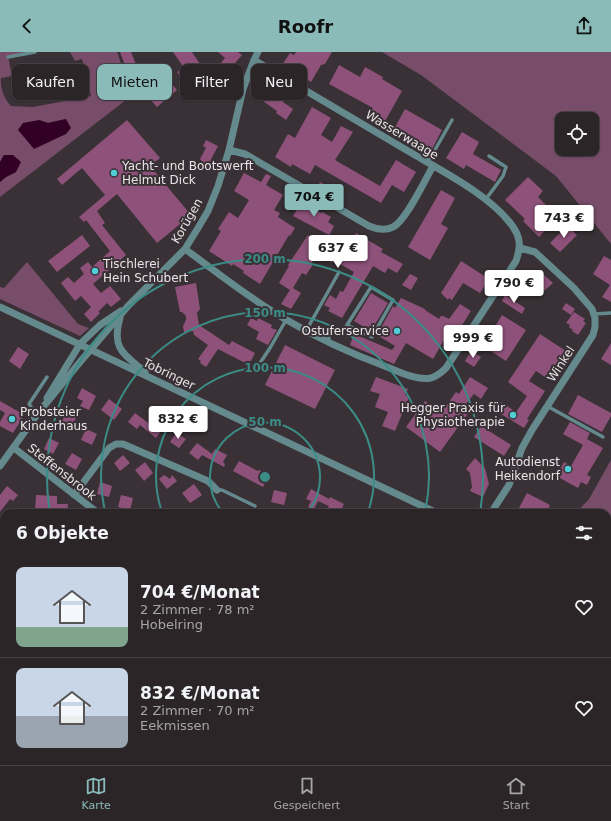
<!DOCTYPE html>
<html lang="de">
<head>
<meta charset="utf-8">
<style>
	:root { --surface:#2b2528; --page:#332d30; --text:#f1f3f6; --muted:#a6a5a8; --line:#474245; --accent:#8bbbb9 }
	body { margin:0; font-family:"DejaVu Sans",sans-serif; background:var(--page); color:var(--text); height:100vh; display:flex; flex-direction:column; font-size:15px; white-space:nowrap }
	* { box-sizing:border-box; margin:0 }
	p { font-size:13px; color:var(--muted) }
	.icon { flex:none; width:22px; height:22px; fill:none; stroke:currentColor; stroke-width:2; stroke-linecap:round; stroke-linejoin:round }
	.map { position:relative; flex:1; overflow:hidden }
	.drawer { position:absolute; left:0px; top:457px; width:611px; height:256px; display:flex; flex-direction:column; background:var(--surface); border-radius:12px 12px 0 0; box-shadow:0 1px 3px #0004,0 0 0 1px var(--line) }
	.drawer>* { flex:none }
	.top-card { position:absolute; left:12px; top:12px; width:400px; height:36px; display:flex; gap:8px }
	.tools { position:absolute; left:555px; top:60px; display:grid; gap:8px }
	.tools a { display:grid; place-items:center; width:44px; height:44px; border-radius:8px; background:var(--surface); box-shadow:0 1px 3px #0004,0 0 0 1px var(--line); font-size:20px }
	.price { position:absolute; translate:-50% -34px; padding:0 9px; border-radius:4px; background:#fff; color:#222; font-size:13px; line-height:26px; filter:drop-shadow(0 1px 2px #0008) }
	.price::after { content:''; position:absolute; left:50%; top:24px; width:12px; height:9px; margin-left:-6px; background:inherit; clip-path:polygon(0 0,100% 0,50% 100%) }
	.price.on { background:var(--accent); color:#111 }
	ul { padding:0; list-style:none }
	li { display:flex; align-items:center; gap:12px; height:100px; padding:0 16px }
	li+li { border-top:1px solid var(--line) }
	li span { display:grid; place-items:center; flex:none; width:112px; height:80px; border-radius:8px; color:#555 }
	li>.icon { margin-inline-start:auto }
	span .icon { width:48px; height:48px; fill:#fffc; stroke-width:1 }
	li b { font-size:17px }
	h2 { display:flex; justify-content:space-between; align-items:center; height:48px; padding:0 16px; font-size:17px }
	.chip { padding:0 14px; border-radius:8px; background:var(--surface); box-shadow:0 1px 3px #0004,0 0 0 1px var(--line); font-size:14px; line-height:36px }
	.chip.on { background:var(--accent); color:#111 }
	header { display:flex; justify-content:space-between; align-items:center; height:52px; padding:0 16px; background:var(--accent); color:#111; font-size:18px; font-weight:700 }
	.menu { display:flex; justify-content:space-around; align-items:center; height:56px; border-top:1px solid var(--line); background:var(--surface); font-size:11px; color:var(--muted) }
	.menu a { display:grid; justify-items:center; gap:2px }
	.menu .on { color:var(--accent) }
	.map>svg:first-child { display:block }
	.green { fill:#784d69; fill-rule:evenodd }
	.water { fill:#320025 }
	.building { fill:#8e527a }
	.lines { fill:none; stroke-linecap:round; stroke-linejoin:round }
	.lane { stroke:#648a8e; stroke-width:3.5 }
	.street { stroke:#648a8e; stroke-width:7 }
	.ring { fill:none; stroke:#3b8c86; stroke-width:2 }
	.poi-dot { fill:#52ccd6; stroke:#393135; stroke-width:1.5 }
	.labels { text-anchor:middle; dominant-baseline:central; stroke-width:4; stroke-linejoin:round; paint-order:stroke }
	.street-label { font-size:12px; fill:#e9e4e7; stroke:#393135 }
	.poi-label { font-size:12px; fill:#e9e4e7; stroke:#393135; text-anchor:start }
	.centre { fill:#3b8c86; stroke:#393135; stroke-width:2 }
	.ring-label { font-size:12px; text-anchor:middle; font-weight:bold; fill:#3b8c86; stroke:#393135; stroke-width:4; stroke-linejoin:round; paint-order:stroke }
</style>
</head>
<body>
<header><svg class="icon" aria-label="back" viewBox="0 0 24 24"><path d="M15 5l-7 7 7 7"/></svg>Roofr<svg class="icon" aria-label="share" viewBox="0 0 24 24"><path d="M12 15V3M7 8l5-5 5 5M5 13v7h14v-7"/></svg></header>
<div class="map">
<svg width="611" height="713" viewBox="0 0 611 713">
	<rect width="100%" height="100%" fill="#393135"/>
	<path class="green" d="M0,0H27L8,4L12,24L1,26C0,37 4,46 11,54L33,55L91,44L82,7L75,9L70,0H117L128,32L122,36L126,48L0,145V130L6,125L16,120L4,103L0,110ZM66,67V82L55,86L39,68L48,71Z
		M382,0H611V192L556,124L421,23ZM562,67H592V97H562Z
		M27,210L78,272L89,276L80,284L0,247V235L4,236Z
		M611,408V502L607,508V461H576L589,447Z
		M527,709H603V713H524Z"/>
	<path class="water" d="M66,67L71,76L66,82L34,97L18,78L23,71L39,68L48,71Z
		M4,103H13L21,110L16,120L6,125L0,130V110Z"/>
	<path class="building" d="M120,0H131L139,20L129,24Z
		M173,0H192L206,21L187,34L177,20L184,16Z
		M218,0H238L242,3L228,19L220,12L225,6Z
		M296,0H332L325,12L321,13L311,30L300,23L298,18L292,19L282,13L290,1L294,3Z
		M339,13L360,25L365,15L383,25L382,27L402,39L384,71L369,62L373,56L329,32Z
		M73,22L77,38L65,41L61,25Z
		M224,26L234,37L222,49L211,38Z
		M169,29L177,38L157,55L149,46Z
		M261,29L271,35L269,39L284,47L283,50L293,57L286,68L276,61L277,59L263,49L264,48L254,42Z
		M312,55L331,66L321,83L332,90L341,74L353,80L335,108L380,134L396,108L416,120L404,140L392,133L381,151L315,113L310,122L292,112L291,115L275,105L288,82L295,86Z
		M405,57L442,78L431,99L394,77Z
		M127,68L160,106L150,114L191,163L157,191L117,142L97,159L105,171L102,173L126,203L93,232L101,241L110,234L121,247L111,255L107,251L98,260L100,261L91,270L84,262L91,255L81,244L75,249L61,231L68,225L74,231L84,222L80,216L88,210L92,215L110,199L86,168L84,170L79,165L105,143L82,116L62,133L57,127Z
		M462,80L479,90L473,102L501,118L495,130L466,113L464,117L446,106Z
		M206,88L218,94L207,115L200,107L206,96L203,94Z
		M244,121L261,130L266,122L271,124L266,133L283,143L274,158L280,161L278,165L295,176L290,184L289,183L260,232L243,221L244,219L233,212L232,214L209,199L221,179L218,177L229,160L238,166L249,148L234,139Z
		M528,125L543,139L538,145L558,165L539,185L523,169L525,167L505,148Z
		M320,130L332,136L329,142L317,136Z
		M441,138L455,146L441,172L448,176L430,208L408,195Z
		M302,150L321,161L322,160L331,165L328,170L334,174L330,182L329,183L293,164Z
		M567,174L577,183L560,200L550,191Z
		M356,181L383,197L381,200L403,212L397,221L388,216L385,221L373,214L342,266L328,259L330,256L324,253L330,243L336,247L340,239L343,240L354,220L333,208L332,211L313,199L312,214L306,223L302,221L293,236L301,241L291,257L281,252L290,238L279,231L289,214L288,213L308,183L342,205Z
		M82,183L90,194L57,220L48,209Z
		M604,204L611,208V250L602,245L610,233L593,222Z
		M461,209L489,227L480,241L463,231L452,248L449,246L448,248L441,241Z
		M410,222L418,226L411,238L402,233Z
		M543,222L553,231L544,239L535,230Z
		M196,231L200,257L197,261L199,273L229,293L232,289L255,301L249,313L218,297L206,315L200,311L201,309L198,307L208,293L194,283L193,279L184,280L183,274L186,268V264L182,260H180L175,235Z
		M371,241L388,251L371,279L354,269Z
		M505,243L525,256L522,262L502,249Z
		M401,246L425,257V258L439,267L441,264H443L449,267L460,252L471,259L450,292L444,288L433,307L406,291L394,312L350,293L354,282L392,298L395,294L377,283L393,254L395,256Z
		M566,251L575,257L571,263L562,257Z
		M574,260L585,267L583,269L586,271L578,283L572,279L573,278L569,275L570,273L566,271Z
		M502,263L526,278L506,309L483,294Z
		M251,266L257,269L258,266L272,273L271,276L277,278L268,293L256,287L259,280L247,273Z
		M540,282L569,301L551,329L536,319L529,329L545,339L527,367L529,368L524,376L496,359L501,350L516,360L527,344L508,330Z
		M611,291V313L601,307Z
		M285,293L335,318L315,357L265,333Z
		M18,295L29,302L20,317L9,309Z
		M471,299L481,305L474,315L465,309Z
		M376,325L408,337L405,343L409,345L395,379L382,374L388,360L375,355L380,342L370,339Z
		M470,325L488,336L481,347L474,342L463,356L469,360L440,400L406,375L425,349L441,361L456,340L459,342Z
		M82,336L96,344L89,358L80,354L83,349L77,346Z
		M578,343L611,361V364L602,380L568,362Z
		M109,347L122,357L114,368L101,358Z
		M0,349L21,361L20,363L23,365L13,381L0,374V370L5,361L0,358Z
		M66,361L76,366L71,376L61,371Z
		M135,361L151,373L154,369L163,376L156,386L140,373L137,377L128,370Z
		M570,370L590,381L587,387L603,396L587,423L591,425L587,433L581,430L578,436L556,424L564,410L571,414L583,393L563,382Z
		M481,374L511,393L504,404L474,385Z
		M86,377L97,382L92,393L81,388Z
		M176,381L186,387L179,396L170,390Z
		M49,386L59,391L53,402L44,397Z
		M197,391L212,402L215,397L227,403L223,410L225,412L224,415L202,403L198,408L189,401Z
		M72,401L82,407L76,418L65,412Z
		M123,403L130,411L120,419L114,411Z
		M475,406L485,416L489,432L483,445L470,439L472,435L470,421L466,417Z
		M239,409L258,419L259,418L269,423L263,435L233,419Z
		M145,410L153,421L144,429L135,418Z
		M164,423L170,427L172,423L177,429L167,437L159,427Z
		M100,430L112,434L109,445L97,442Z
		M194,432L202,443L190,451L182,441Z
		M7,434L18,443L13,449L10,447L0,460V443Z
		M311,437L329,447L330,445L344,452L342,456L352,461H333L327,458L329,454L318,449L314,457L308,455L311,449L306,447Z
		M274,438L287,441L284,453L271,450Z
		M527,441L550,453L546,461H527L519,456Z
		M36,443L57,444V452H68L67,461H35Z
		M121,443L133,446L130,458L118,455Z"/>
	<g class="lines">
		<path class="lane" d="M8,5L35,0
			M428,110L452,68
			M486,147L503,124L506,115L489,104
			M594,262L611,261
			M306,279L339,220
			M327,289L332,280L345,278L347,273L371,235L393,248L372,285L347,273
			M256,317L270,296L286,268
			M547,354L603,385
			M37,363L29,352L47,325
			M217,438H222L255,454
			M468,709L474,713
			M482,713L485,709"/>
		<path class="street" d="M229,98L245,102L369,174C376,177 385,179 393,175C406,169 425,128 433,114
			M185,197C218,221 250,247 285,267C317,286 352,302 387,315C400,320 417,329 431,326C437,324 442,320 446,316L516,209C521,194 521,185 511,172C488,142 440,118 408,99C356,68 305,38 254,8
			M0,255L437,461
			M120,266C111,297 124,302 145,320
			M47,346L80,292L100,273L121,259
			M14,396L98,461
			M0,414L39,360L80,310L128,254L185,197L198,176L208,159L218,134L229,98L243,37L254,8L258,0
			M74,443L109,396L116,392H123L208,429L217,438
			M491,461L509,433L522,396L532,378L593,283L595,275V266L592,257L574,236L535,200L520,196
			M607,550L611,552
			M0,619L4,621
			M607,638L611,641
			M129,709L134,713
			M12,713L15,709
			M156,713L159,709
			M254,713L256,709"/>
	</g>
	<g class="ring">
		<path d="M223 461A55 55 0 1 1 307 461"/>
		<path d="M162 460A109 109 0 1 1 368 460"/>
		<path d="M105 460A164 164 0 1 1 425 460"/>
		<path d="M50 461A218 218 0 1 1 480 461"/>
	</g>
	<g class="poi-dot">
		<circle cx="114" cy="121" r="4"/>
		<circle cx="95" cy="219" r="4"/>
		<circle cx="397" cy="279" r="4"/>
		<circle cx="513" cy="363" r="4"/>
		<circle cx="12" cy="367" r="4"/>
		<circle cx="568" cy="417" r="4"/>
	</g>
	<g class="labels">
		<g class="street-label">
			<text transform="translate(402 83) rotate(31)">Wasserwaage</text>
			<text transform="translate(187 169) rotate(-60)">Korügen</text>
			<text transform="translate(561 312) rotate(-57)">Winkel</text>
			<text transform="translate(169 322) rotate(26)">Tobringer</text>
			<text transform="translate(62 420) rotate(38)">Steffensbrook</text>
		</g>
		<g class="poi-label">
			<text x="122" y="114">Yacht- und Bootswerft<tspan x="122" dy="14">Helmut Dick</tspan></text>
			<text x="103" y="212">Tischlerei<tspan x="103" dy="14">Hein Schubert</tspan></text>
			<text x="389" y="279" text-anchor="end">Ostuferservice</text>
			<text x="505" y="356" text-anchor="end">Hegger Praxis für<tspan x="505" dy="14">Physiotherapie</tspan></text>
			<text x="20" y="360">Probsteier<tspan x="20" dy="14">Kinderhaus</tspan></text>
			<text x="560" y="410" text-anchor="end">Autodienst<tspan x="560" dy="14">Heikendorf</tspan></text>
		</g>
	</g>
	<circle cx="265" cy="425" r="6" class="centre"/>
	<g class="ring-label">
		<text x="265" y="211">200 m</text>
		<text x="265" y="265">150 m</text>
		<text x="265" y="320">100 m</text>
		<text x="265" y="374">50 m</text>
	</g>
</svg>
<div class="tools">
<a><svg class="icon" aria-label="locate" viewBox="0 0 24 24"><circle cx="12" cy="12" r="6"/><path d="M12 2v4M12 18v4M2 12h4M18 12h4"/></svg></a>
</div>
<b class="price on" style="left:314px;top:166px">704 €</b>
<b class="price" style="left:564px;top:187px">743 €</b>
<b class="price" style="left:338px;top:217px">637 €</b>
<b class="price" style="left:514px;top:252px">790 €</b>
<b class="price" style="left:473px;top:307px">999 €</b>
<b class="price" style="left:178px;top:388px">832 €</b>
<div class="top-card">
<a class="chip">Kaufen</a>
<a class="chip on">Mieten</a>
<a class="chip">Filter</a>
<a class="chip">Neu</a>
</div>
<section class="drawer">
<h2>6 Objekte<svg class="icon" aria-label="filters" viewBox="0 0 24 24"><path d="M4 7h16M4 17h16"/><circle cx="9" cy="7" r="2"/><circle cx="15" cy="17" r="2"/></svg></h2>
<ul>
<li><span style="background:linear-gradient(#c9d6e8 75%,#7fa58c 0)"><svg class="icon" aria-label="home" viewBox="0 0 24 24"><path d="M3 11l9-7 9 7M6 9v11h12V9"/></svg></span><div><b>704 €/Monat</b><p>2 Zimmer · 78 m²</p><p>Hobelring</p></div><svg class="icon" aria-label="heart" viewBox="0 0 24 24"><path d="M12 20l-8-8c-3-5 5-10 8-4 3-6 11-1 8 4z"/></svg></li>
<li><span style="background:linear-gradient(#c9d6e8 60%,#9aa5b1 0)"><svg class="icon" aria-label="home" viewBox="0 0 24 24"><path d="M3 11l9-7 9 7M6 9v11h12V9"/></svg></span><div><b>832 €/Monat</b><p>2 Zimmer · 70 m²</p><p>Eekmissen</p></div><svg class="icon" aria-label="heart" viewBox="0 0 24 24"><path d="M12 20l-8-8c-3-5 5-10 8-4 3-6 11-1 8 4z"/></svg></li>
</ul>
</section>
</div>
<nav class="menu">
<a class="on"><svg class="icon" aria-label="map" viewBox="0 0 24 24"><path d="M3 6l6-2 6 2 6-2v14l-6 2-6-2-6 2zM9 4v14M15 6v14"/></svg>Karte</a>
<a><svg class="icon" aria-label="saved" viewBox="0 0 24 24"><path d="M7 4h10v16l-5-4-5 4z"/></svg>Gespeichert</a>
<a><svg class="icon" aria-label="home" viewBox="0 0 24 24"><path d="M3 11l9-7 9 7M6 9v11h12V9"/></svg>Start</a>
</nav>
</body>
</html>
